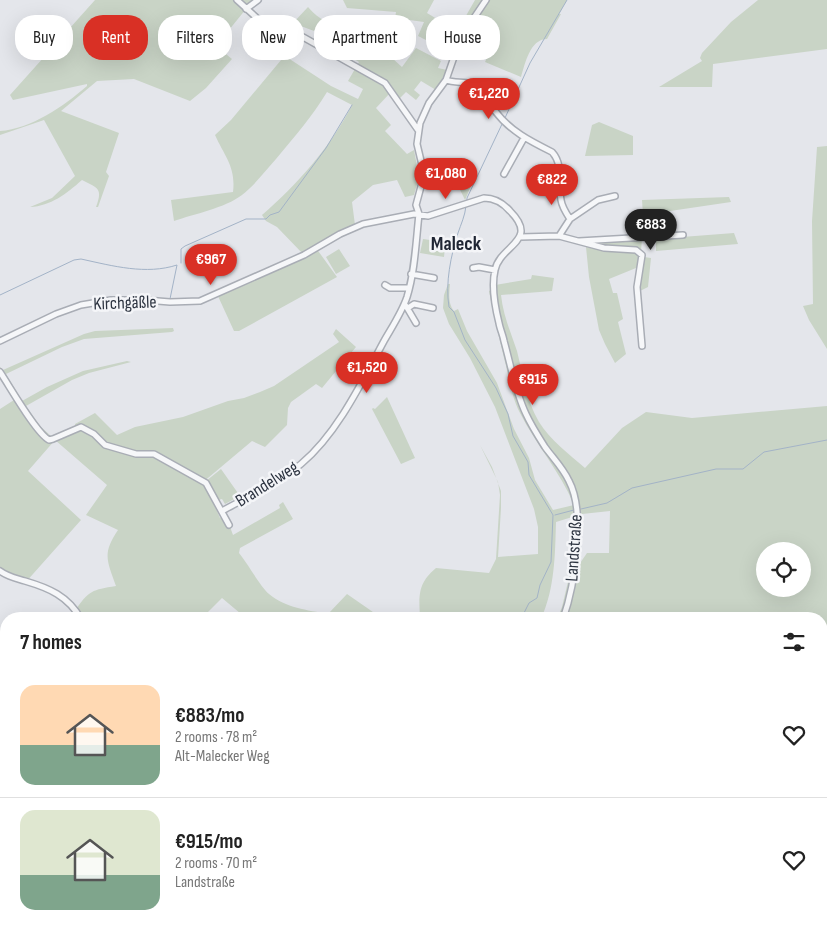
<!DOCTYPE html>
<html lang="en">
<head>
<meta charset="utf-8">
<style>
	:root { --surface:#fff; --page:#f2f2f2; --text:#222; --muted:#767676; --line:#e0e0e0; --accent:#d93025 }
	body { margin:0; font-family:"Sofia Sans Condensed",sans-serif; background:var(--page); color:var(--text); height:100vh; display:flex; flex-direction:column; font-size:19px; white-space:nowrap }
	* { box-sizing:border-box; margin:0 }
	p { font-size:16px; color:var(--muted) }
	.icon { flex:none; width:28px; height:28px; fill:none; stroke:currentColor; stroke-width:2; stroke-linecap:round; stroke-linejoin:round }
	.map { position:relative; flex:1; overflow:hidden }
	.sheet { position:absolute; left:0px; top:612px; width:828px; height:321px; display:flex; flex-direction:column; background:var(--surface); border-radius:20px 20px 0 0; box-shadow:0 5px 20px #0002 }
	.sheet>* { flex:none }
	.hud { position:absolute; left:15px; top:15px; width:500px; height:45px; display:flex; gap:10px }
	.buttons { position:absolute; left:756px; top:542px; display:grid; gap:10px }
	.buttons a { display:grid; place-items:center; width:55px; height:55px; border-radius:50%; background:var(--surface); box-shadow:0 5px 20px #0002; font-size:25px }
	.price { position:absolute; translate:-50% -42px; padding:0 11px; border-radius:18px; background:var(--accent); color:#fff; font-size:16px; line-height:32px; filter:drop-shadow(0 1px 2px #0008) }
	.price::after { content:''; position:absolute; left:50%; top:30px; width:15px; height:11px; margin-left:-8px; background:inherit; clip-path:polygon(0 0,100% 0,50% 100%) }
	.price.on { background:#222; color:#fff }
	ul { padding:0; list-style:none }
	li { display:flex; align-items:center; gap:15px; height:125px; padding:0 20px }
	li+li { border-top:1px solid var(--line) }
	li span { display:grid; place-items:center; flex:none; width:140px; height:100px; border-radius:15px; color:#555 }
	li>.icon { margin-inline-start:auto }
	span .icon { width:60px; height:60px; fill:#fffc; stroke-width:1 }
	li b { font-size:21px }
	h2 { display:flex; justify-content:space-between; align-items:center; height:60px; padding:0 20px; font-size:21px }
	.tag { padding:0 18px; border-radius:20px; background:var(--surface); box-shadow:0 5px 20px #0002; font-size:18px; line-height:45px }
	.tag.on { background:var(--accent); color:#fff }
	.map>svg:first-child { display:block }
	.green { fill:#c9d4c6; fill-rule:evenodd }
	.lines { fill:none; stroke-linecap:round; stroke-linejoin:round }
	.stream { stroke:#a3b3c7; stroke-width:1 }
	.minor-casing { stroke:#a9adb5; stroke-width:8 }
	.major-casing { stroke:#a4abb5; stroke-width:9 }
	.minor { stroke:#f6f7f9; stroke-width:5 }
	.major { stroke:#fff; stroke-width:6 }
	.labels { text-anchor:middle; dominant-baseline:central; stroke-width:5; stroke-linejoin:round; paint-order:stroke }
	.street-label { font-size:18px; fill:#2d3441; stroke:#f4f5f8 }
	.quarter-label { font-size:20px; font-weight:bold; fill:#1f2533; stroke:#f4f5f8 }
</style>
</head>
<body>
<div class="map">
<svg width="827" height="933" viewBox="0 0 827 933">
	<rect width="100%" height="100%" fill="#e4e6eb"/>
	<path class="green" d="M95,0H258L246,9L216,46L232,59L206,88L190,101L134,79L97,81L61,111L119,133L106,172L109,176L98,207H96C103,188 98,188 82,180C66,194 51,206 30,207L52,198L75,176L44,120L0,135V131C31,129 64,106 87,86V84L13,100L10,95Z
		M343,0H434L427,13L442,22L430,42L418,36L424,22L395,18L396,12L347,8Z
		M475,0H567L559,14H561L547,39C530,39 525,64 521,77L485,62L493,44L459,28Z
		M758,0H827V49L713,64L712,87H659L702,61L700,58L702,53L731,22Z
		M308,7C330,34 352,20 380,28C388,31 395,37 403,43L392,58L402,67L416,48L441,61L438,68L447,70L436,90L421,81L414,90L420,95L416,100L406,92L397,101L391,92L376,108L391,125L385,131L407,154L414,150L419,177L414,195L405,197L397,180L373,185L352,202L355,225L316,248L337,277L239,331H234L217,294L303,254L277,227L266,221L262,215C296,186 332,145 352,105L327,92C312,117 295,136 276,159C265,171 255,185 242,195C225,208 194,214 174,221L171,200L233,192C236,167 225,157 215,135L231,120L301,36L303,37L288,58L331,86L358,99L363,89L348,81L359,62L331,45L335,35L317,27L314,31L293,23Z
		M599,122L633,136V155L585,156L592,125Z
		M827,146V349L809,320L803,306L813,304L812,221L817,147Z
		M455,162L464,173L477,172L465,200L452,173Z
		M729,197L731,202L643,215L642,200Z
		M734,233L738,244L656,251V239Z
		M438,237L446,238L444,257L420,253L423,239L437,241Z
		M642,239L641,251L644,257L651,258L648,287L640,291L639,281L643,268H636L609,279L613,293H617L623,319L618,322L626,354L615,363L605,344L599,330L589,277L586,247L595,249L597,244Z
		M339,249L350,266L336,274L326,257Z
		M532,275L554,278L552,291L501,295C503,315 511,333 517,351C523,375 526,400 539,422C550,440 569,454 585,468L622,428L646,412L692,418L827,406V933H111L107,928H821V619H557L562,607L571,569H576L587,553H609L610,511L582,514L556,522C555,555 555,588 541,619H420C419,596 417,584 436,568L489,573L496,559L500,495L498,482L480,445L492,467L501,491V508L498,557L538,554V527L534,509L495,407L470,358L449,324L443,308L444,295L448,284H450C449,293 448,304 454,311L458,309L467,331L497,383L514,429L529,458L535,480L553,510L574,505C560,471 536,445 520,413C511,396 509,376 504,358C499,336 493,314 489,291L496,288L495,285L531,279ZM765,551H802V589H765Z
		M173,328L174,331L172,332L84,339L62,347L6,374L22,401L47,387L83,371L127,361L131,362L89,373L72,380L26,406L40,426L52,437L75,428V424L95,413L117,435L135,427L183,417L228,401L244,398L260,392L274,386L339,342L333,334L336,329L356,347L322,388L316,384L291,402L288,408L287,425L265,447L252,441L202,483L214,500L213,502L220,518L226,516L233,535L280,508L279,505L283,502L293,519L240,548L239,553C248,564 260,586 269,594C286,608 307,610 328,614L347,594L383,619H247L222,598L201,619H80L75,611C89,590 92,590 116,586C107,560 102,554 118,530L86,515L107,485L55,440L28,471L81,520L25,583L11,579L0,572V409L14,400L0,378V367L3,370L84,334L95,331Z
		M387,397L415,458L401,464L372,409L373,408L375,409Z
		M221,469L240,496L225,504L222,499L218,500L206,481Z
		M0,659L6,665V716L0,711Z
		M0,772L6,777V892L0,888Z"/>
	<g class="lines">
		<path class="stream" d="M505,118L530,63L567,0
			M467,202V198L503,122
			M466,206C465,216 461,224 458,233C451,255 445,283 449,307L454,312L465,340L496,388L508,414L513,436L528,462L529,475L553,515L551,562L540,585L537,598L529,603L521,619
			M181,263V249L185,246L246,219H266L270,215L279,212L326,148L352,105
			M0,295L74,260L81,259C113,266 146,275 177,265L170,299
			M581,509L607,503L632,488L716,469H743L764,452L827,440
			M555,515L574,510
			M0,682L6,686
			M0,778L6,783
			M0,810L6,801
			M159,933L173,928"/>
		<defs>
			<path id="minor" d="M237,0L258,19L303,37L385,83L418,130
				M246,9L258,0
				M446,80C457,84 470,80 479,88C486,94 489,105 495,111C510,131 530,141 552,152C564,165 558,184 561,200C562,207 566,213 570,219L559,236L520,237
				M504,174L524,138
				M419,214L416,205L423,179L422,165L417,144L420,123L429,103L446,80L461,37L486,0
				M570,219L598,200L615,196
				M559,236L604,248L636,250L642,255L637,287L642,346
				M579,241L683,235
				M473,268L479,267L495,270
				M411,274L434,278
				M385,285L390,288H409
				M406,306L416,323
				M408,308L414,304L433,308
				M0,341L56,314L81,305L111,300H146L170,302L200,301L304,255L340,234L363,224L414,214L428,216L484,198C495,198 503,203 510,211C540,241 500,245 495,270C491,287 495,307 499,323C500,329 503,335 504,341C511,366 515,391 526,414C531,425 538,436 545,447C553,458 563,468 569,481C586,513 575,585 563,619
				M0,372C10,387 36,433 49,440L53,439L81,427L94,434L105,445L136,454H154L206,483L229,525
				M222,511C249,496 277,484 301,464C337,434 362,382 384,341C392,327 402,312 407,297C415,271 416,241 419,214
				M0,571C8,577 15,578 25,581C49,588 68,596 81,619
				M289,928L292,933"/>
			<path id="major" d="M0,923L8,933"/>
		</defs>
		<use href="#minor" class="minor-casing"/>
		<use href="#major" class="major-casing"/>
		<use href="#minor" class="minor"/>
		<use href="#major" class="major"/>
	</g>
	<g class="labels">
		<g class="street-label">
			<text transform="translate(125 303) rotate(-2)">Kirchgäßle</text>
			<text transform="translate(267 484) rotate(-32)">Brandelweg</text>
			<text transform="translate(574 548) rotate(-86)">Landstraße</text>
		</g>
		<g class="quarter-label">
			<text x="456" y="244">Maleck</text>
		</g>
	</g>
</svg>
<div class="buttons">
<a><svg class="icon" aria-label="locate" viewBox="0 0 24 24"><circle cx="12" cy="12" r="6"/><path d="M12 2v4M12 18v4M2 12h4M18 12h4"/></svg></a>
</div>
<b class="price" style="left:489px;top:120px">€1,220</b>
<b class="price" style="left:446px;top:200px">€1,080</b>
<b class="price" style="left:552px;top:206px">€822</b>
<b class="price on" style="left:651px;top:251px">€883</b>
<b class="price" style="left:211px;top:286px">€967</b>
<b class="price" style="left:367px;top:394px">€1,520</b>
<b class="price" style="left:533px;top:406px">€915</b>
<div class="hud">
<a class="tag">Buy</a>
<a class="tag on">Rent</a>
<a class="tag">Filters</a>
<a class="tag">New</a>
<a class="tag">Apartment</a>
<a class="tag">House</a>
</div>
<section class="sheet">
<h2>7 homes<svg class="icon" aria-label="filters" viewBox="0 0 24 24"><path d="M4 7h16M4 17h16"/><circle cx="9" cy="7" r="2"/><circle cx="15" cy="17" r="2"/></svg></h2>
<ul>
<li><span style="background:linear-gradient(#ffd9b3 60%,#7fa58c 0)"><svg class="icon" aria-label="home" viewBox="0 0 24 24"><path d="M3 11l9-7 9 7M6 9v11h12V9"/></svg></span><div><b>€883/mo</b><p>2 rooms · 78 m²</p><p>Alt-Malecker Weg</p></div><svg class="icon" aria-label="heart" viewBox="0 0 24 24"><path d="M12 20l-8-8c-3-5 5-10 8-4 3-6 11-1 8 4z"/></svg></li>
<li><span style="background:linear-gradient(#dfe7d0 65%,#7fa58c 0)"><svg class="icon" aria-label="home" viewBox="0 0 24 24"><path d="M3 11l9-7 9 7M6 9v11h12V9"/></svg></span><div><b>€915/mo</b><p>2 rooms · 70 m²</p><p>Landstraße</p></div><svg class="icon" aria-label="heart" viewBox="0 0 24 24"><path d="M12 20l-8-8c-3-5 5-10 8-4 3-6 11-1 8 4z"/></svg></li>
</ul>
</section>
</div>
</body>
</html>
